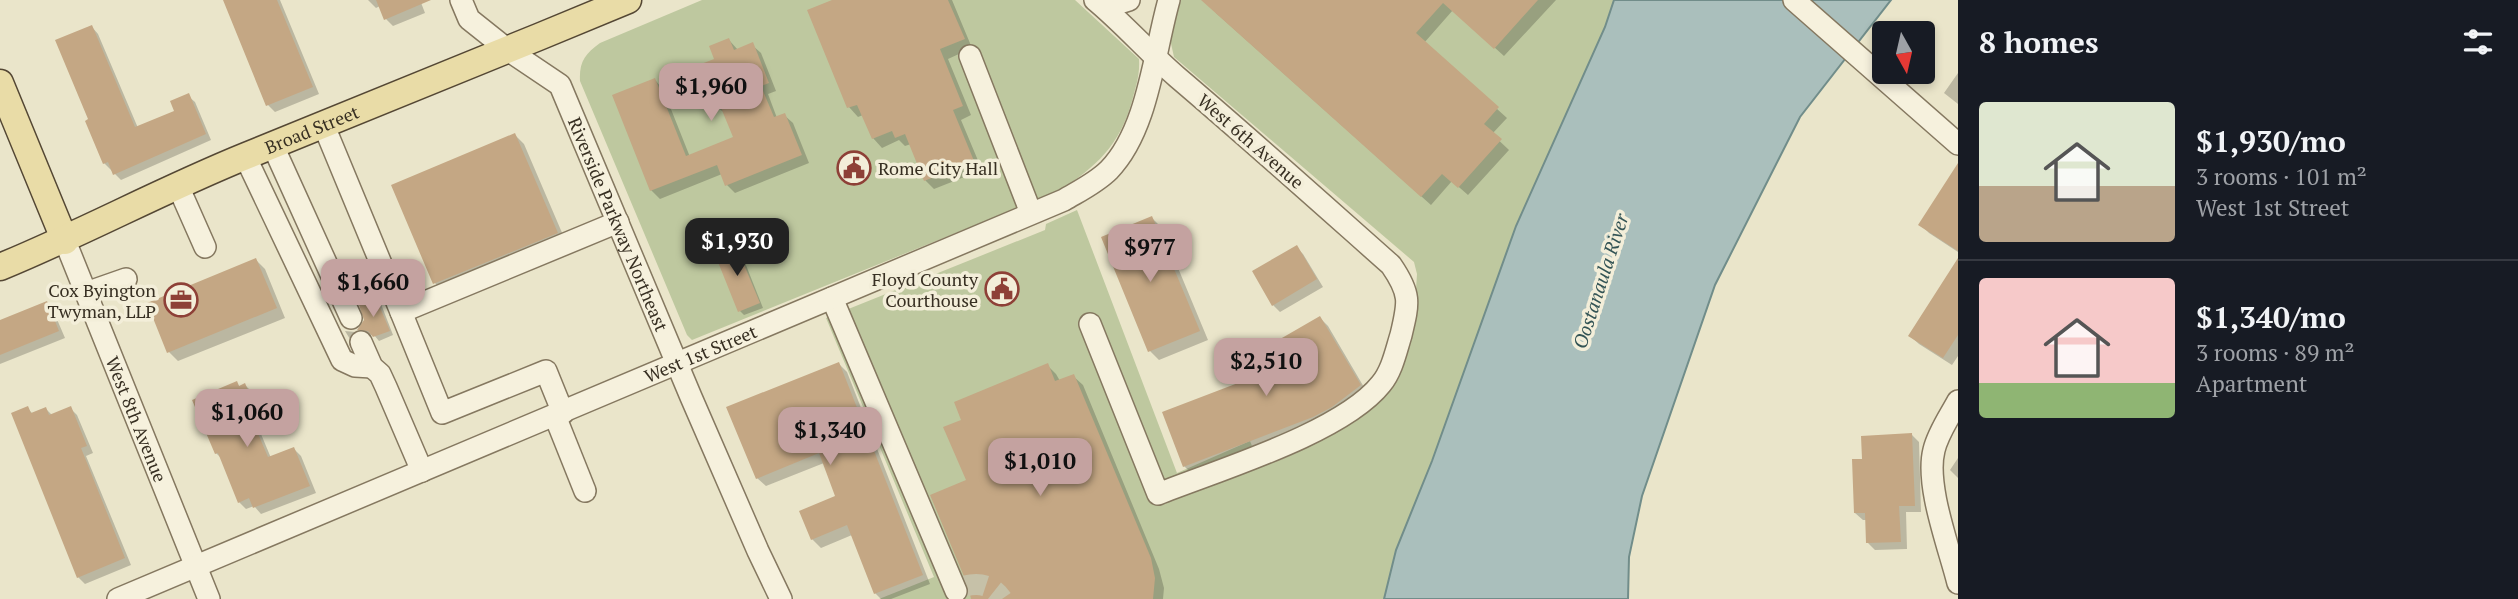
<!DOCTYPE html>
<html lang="en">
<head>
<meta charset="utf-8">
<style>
	:root { --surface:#171b24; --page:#20242c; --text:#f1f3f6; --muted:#9ea1a6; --line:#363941; --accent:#c4a2a0 }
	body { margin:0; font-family:"PT Serif",serif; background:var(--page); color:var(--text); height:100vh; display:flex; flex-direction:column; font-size:26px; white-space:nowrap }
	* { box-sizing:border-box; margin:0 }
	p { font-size:23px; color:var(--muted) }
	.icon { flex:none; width:38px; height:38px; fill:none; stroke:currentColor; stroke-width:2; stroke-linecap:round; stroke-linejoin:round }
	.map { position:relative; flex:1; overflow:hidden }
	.panel { display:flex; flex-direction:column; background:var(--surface); width:560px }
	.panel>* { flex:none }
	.needle { width:46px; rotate:172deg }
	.fabs { position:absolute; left:1872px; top:21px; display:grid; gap:14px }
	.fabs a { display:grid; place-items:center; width:63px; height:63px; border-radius:7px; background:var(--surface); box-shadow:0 4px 10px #0003; font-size:35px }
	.price { position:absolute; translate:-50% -60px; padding:0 16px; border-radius:14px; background:var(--accent); color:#111; font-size:23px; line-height:46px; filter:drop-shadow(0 2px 4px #0008) }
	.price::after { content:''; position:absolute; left:50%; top:42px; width:21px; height:16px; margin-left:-10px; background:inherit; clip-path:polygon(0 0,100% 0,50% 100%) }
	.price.selected { background:#222; color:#fff }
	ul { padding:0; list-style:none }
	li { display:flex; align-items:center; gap:21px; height:175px; padding:0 21px }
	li+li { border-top:2px solid var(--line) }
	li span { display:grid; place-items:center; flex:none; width:196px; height:140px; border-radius:7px; color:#555 }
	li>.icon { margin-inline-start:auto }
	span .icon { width:84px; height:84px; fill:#fffc; stroke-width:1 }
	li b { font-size:30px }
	h2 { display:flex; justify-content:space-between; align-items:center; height:84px; padding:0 21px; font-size:30px }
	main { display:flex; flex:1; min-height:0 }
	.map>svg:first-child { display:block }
	.green { fill:#bec89f }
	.water { fill:#aabfbc; stroke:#718d8a; stroke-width:2 }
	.shadow { fill:#0003 }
	.building { fill:#c4a784 }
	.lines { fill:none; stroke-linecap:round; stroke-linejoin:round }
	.minor-tunnel { stroke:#c6c1a8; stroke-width:21; stroke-dasharray:21 10; stroke-linecap:butt }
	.minor-casing { stroke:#857860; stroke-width:24 }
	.major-casing { stroke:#544734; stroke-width:29 }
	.minor { stroke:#f6f1dd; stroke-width:21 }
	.major { stroke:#e9dca7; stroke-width:26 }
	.labels { text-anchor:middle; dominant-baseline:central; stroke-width:7; stroke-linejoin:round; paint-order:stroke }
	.street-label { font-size:18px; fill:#372f22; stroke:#f3eed9 }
	.poi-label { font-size:18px; fill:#372f22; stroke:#f3eed9; text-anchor:end }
	.water-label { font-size:19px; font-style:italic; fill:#335455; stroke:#f3eed9 }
</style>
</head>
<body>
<main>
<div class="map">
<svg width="1958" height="599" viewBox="0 0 1958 599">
	<rect width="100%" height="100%" fill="#eae5ca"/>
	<path class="green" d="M702,0H1075L1139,59C1140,75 1136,86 1132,101C1120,145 1096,167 1059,191L692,340L687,335L580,81C579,62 585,54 600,43Z
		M1181,0H1779L1502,599H879L934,577L826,318L1045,230L1046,224L1077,210L1177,473L1250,441L1256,456L1280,460L1296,453L1370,406L1388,390L1400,374L1415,305L1417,274L1414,262L1174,57L1170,39Z"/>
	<path class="water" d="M1614,0H1891L1800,117L1715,285L1642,496L1629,557L1628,599H1384L1396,550L1432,461L1516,226L1605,27Z"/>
	<path class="shadow" d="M225,0H280L319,94L275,112L268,105Z
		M368,0H420L425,13L393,26L386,19L380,6L376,8Z
		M836,0H952L972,48L948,59L971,115L961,120L982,170L934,189L925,180L911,144L905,146L899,140L882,148L873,138L863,115L858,117L849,107L809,11Z
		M1211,0H1556L1504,56L1453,10L1424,43L1507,118L1492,134L1509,150L1468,195L1452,181L1431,205L1216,13Z
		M92,27L98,34L138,128L177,111L188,96L195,102L211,140L121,180L104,163L91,120Z
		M729,40L738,50L752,45L761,53L776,91L768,94L777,118L784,115L793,123L809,163L735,193L727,185L722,174L660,199L651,190L655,80L663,89L690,157L735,138L725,113L714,105L716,60Z
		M1958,73V104L1944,93Z
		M515,135L524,144L566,242L444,293L435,283L393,186Z
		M1958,186V252L1929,233L1921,225Z
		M1152,218L1161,227L1208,340L1159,360L1150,351Z
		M735,245L740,250L763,308L744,315L740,311Z
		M1296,247L1303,254L1323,287L1280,312L1273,305Z
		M256,260L265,269L285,318L178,361L169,352Z
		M1958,261V356L1952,365L1919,344L1910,336Z
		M376,300L381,304L393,335L379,341L374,335L363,334L359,330Z
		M46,303L53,310L65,338L0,364V322Z
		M1320,318L1328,326L1368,394L1321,425L1192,474L1184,466L1291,365Z
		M345,331L355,332L359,336L353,344Z
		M839,364L847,372L930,584L891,599H881L875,593L852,535L821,548L812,539L837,497L824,463L766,486L757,478Z
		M1047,365L1056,374L1060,381L1073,376L1083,385L1159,569L1164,588L1163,599H973L963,421Z
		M236,383L240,387L245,385L252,392L258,408L251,410L271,458L294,449L301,456L316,493L261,514L254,506L246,509L239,502L222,459L216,453Z
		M27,408L33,414L46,409L52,415L70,408L77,415L93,453L86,456L131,565L85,584L78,577L14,414Z
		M1912,435L1919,442L1921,512H1906L1907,549L1875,550L1868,543L1867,520H1863L1855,513L1864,461Z
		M1958,458V478L1950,470Z"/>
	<path class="building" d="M223,0H277L313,87L266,106Z
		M376,0H431L384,20Z
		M832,0H948L965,39L940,49L963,106L953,110L974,161L924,181L905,134L895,138L892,131L872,139L857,105L847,108L807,10Z
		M1201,0H1538L1494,49L1443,3L1416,33L1499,107L1484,124L1502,139L1458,188L1442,174L1421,197Z
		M92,25L135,127L174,111L170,101L189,93L206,134L113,175L108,162L103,164L85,121L88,119L55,40Z
		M729,38L734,50L753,42L769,83L761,86L774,117L785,113L802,155L725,186L717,165L650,191L612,95L655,78L686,156L733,137L719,103L713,106L696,66L714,59L709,46Z
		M515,133L558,233L433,284L391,185Z
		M1958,163V251L1918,225Z
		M1152,216L1200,331L1148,352L1101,237Z
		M735,243L760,303L738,312L714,252Z
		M1297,245L1317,279L1272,306L1252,271Z
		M256,258L277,308L167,353L147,303Z
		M1958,258V335L1943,358L1908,336Z
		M376,298L390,331L373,337L368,331L357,330L364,320L359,305Z
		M47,301L59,331L0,355V320Z
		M1320,316L1361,385L1332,407L1313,417L1183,467L1162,412L1288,364L1275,342Z
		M839,362L923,575L874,594L847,525L811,540L799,511L835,496L819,453L756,479L726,407Z
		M1048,363L1055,381L1074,374L1151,558L1155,578L1153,599H971L968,586L930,495L966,480L943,427L961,420L954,402Z
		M237,381L239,386L245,383L252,400L245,403L268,457L294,447L310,486L253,508L249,498L238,503L218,453L215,454L192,400Z
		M28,406L31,413L46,407L49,415L71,406L87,446L81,448L125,558L77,578L11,413Z
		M1912,433L1915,506H1899L1901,542L1866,543L1865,513H1854L1852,459H1862L1861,436Z"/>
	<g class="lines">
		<path class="minor-tunnel" d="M965,586C981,582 993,586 1002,599"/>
		<defs>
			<g id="minor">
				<path id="s1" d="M461,0L469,19L508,50L560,85L691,397L758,551L781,599"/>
				<path d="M1097,0L1116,4L1129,0"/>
				<path d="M1794,0L1958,144"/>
				<path d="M970,56L1031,213"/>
				<path d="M324,126L401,312L618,222"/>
				<path d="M273,146L351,318"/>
				<path d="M245,156L342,360L355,366L372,367"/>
				<path d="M178,186L205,247"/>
				<path id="s2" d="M65,241L209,599"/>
				<path d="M86,293L126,279"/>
				<path d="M832,298L956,591"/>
				<path d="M401,312L442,413L546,371L563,413"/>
				<path d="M1090,324L1158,494C1218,470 1342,433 1381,384C1392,371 1396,351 1401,335C1409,302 1411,294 1391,265C1320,202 1250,139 1177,77C1149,53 1124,24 1095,0"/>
				<path d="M361,342L372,367L380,374L386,387L422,471"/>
				<path d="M1958,401C1950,416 1938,433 1934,450C1925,485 1949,547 1958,583"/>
				<path d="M555,416L585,491"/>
				<path id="s3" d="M118,599L1064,200C1079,191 1096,183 1109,170C1148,130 1154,53 1169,0"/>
			</g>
			<g id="major">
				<path d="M0,83L65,241"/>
				<path id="s4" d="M0,267C83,233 162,190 246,156C373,104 501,53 628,0"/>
			</g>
		</defs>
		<use href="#minor" class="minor-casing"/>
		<use href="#major" class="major-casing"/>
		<use href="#minor" class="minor"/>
		<use href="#major" class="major"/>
	</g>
	<defs>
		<symbol id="civic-ring" viewBox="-11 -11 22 22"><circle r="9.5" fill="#f3eed9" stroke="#8e4037" stroke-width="1.5"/><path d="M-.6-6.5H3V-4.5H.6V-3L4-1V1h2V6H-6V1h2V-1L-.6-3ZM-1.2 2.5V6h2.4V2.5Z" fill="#8e4037"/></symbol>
		<symbol id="office-ring" viewBox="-11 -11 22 22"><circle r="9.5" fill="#f3eed9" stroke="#8e4037" stroke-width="1.5"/><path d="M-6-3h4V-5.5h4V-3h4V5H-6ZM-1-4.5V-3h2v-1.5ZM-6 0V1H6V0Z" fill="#8e4037"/></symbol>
	</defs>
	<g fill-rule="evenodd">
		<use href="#civic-ring" x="835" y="149" width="38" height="38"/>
		<use href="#civic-ring" x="983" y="270" width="38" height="38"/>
		<use href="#office-ring" x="162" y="281" width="38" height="38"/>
	</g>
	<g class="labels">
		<g class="street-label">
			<text stroke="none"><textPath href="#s4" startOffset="341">Broad Street</textPath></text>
			<text transform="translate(1251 141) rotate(41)">West 6th Avenue</text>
			<text stroke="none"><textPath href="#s1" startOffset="284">Riverside Parkway Northeast</textPath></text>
			<text stroke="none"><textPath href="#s3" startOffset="632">West 1st Street</textPath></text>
			<text stroke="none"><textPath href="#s2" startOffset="192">West 8th Avenue</textPath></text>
		</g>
		<g class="poi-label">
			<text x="878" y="168" text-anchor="start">Rome City Hall</text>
			<text x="978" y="279">Floyd County<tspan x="978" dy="21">Courthouse</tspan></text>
			<text x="156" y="290">Cox Byington<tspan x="156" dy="21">Twyman, LLP</tspan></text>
		</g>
		<g class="water-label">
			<text transform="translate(1600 281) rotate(-72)">Oostanaula River</text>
		</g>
	</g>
</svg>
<div class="fabs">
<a><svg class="needle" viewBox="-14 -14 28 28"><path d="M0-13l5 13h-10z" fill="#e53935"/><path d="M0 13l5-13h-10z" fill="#9ea1a6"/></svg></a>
</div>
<b class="price" style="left:711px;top:123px">$1,960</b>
<b class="price selected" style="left:737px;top:278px">$1,930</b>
<b class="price" style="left:1150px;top:284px">$977</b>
<b class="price" style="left:373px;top:319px">$1,660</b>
<b class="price" style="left:1266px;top:398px">$2,510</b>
<b class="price" style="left:247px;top:449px">$1,060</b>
<b class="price" style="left:830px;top:467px">$1,340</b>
<b class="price" style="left:1040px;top:498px">$1,010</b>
</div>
<section class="panel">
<h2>8 homes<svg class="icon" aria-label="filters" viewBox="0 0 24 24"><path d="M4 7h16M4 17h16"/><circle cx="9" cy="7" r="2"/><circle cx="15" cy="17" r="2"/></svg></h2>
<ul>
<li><span style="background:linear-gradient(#dfe7d0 60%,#b9a48a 0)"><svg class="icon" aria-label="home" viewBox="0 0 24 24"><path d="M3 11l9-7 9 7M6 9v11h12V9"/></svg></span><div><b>$1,930/mo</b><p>3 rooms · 101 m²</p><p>West 1st Street</p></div></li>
<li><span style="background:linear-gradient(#f6c9c9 75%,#8fb573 0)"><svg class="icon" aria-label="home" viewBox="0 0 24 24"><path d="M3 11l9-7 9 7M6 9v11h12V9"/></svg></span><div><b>$1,340/mo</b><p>3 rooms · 89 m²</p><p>Apartment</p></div></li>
</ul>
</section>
</main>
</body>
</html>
